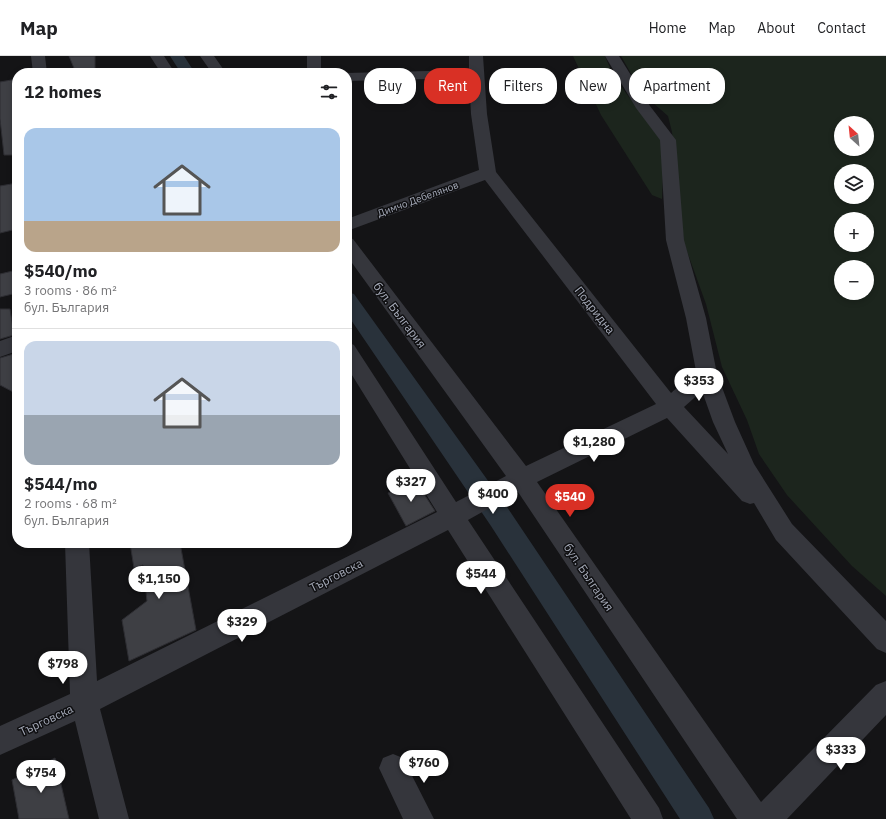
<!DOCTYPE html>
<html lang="en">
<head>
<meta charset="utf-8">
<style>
	:root { --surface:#fff; --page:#f6f6f6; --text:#202124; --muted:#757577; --line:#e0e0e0; --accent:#d93025 }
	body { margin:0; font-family:"IBM Plex Sans",sans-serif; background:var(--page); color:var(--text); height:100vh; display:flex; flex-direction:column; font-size:15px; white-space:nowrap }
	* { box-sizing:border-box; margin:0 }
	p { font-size:13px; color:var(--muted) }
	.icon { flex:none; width:22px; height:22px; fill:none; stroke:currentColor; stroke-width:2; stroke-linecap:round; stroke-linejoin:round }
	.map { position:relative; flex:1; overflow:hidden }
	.drawer { position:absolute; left:12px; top:12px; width:340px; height:480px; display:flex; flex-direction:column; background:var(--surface); border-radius:16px; box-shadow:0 2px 6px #0003 }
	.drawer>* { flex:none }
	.hud { position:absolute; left:364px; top:12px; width:380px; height:36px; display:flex; gap:8px }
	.needle { width:26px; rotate:333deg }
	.tools { position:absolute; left:834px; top:60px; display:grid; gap:8px }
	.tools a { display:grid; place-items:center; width:40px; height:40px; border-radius:50%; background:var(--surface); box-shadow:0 2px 6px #0003; font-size:20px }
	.price { position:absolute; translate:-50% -34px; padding:0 9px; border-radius:14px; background:#fff; color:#222; font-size:13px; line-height:26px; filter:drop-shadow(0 1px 2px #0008) }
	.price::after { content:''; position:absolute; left:50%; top:24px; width:12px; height:9px; margin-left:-6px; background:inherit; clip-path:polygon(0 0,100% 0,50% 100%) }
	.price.current { background:var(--accent); color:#fff }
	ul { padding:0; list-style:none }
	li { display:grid; align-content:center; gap:8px; height:212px; padding:0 12px }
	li+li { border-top:1px solid var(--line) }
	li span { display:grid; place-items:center; height:124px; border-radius:12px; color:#555 }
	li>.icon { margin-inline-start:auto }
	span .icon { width:72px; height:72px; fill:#fffc; stroke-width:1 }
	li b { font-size:17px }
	h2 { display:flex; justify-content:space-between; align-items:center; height:48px; padding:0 12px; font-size:17px }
	.pill { padding:0 14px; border-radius:16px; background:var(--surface); box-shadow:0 2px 6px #0003; font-size:14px; line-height:36px }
	.pill.current { background:var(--accent); color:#fff }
	header { display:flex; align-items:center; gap:24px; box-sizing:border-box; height:56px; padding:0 20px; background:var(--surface); border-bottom:1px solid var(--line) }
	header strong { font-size:19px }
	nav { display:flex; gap:22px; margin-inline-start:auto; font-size:14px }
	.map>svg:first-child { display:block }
	.green { fill:#1c251d; fill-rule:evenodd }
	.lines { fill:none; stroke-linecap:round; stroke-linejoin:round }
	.canal { fill:#29323b; fill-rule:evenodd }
	.building { fill:#3e3f44; stroke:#2e2e33 }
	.street { fill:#35363c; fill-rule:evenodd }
	.labels { text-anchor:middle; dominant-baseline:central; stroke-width:3; stroke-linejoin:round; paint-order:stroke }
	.far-street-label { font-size:10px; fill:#a5aab8; stroke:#0f0f11 }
	.street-label { font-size:12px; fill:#a5aab8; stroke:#0f0f11 }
</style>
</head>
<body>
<header>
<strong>Map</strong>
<nav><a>Home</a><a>Map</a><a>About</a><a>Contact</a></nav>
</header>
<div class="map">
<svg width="886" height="763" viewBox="0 0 886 763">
	<rect width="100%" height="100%" fill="#141416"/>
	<path class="green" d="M573,0H605C617,32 642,56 664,82L662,143L652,139L601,59Z
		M621,0H886V540L852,510L787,439L759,398L747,364L722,311L706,248L684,187L672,76L668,60L652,46L637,28ZM841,67H867V93H841ZM841,115H867V141H841ZM841,163H867V189H841ZM841,211H867V237H841Z"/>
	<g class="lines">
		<path class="canal" d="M170,0H184L195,17H181Z
			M347,236L354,238L509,454L709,752L714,763H680L491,470L347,258Z"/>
	</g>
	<path class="building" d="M69,0H95V17H76Z
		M17,23V99H4L0,63V26Z
		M17,127V173L0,177V130Z
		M17,214V237L0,241V218Z
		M0,253H10L14,279L0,283Z
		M17,297V338L0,329V302Z
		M415,424L435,455L406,470L388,437Z
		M130,487H180L196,574L129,605L122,564L147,545L143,509L134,512Z
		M55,702L69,763H19L12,724Z"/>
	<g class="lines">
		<path class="street" d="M31,0H45L47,17H33Z
			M150,0H164L175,17H161Z
			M200,0H214L226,17H212Z
			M307,0H321V17H307Z
			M469,0H483L487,58L496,116L671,337L696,315L686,262L666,184L660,84L636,52L605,0H619L650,50L676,84L684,184L706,262L717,318L735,366L754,408L792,468L886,565V597L877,593L776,484L754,447L750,448L742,445L667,362L537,426L761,746L876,629L886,625V659L787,763H737L518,436L468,464L659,752L663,763H631L448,474L100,653L129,763H99L75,665L0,699V670L70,638L65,487H89L97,625L437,456L347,311V286L354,289L456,446L506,420L347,200V181L353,183L526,410L656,348L485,124L347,175V163L479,114L471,58L469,22L347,25V17H346L469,14ZM702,335L713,366L728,398L684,351Z
			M17,279V295L0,301V285Z
			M393,698L403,702L434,763H403L379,712L383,702Z"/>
	</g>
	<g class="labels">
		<g class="far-street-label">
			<text transform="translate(418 143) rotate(-20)">Димчо Дебелянов</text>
		</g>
		<g class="street-label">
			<text transform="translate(595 254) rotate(52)">Подридна</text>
			<text transform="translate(400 259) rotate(53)">бул. България</text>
			<text transform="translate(336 519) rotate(-27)">Търговска</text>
			<text transform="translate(589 521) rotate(56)">бул. България</text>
			<text transform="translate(46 664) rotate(-25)">Търговска</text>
		</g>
	</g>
</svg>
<div class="tools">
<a><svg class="needle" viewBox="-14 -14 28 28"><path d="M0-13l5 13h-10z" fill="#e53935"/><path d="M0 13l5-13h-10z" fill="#757577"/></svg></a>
<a><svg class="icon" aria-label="layers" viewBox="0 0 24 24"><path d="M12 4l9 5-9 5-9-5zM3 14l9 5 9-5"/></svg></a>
<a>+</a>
<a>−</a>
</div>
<b class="price" style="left:699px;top:346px">$353</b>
<b class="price" style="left:594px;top:407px">$1,280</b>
<b class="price" style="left:411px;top:447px">$327</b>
<b class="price" style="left:493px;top:459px">$400</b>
<b class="price current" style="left:570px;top:462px">$540</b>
<b class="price" style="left:481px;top:539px">$544</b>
<b class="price" style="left:159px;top:544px">$1,150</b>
<b class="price" style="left:242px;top:587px">$329</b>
<b class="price" style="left:63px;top:629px">$798</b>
<b class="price" style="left:841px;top:715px">$333</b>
<b class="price" style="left:424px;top:728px">$760</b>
<b class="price" style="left:41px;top:738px">$754</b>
<div class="hud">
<a class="pill">Buy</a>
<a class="pill current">Rent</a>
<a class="pill">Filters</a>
<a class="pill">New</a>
<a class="pill">Apartment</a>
</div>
<section class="drawer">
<h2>12 homes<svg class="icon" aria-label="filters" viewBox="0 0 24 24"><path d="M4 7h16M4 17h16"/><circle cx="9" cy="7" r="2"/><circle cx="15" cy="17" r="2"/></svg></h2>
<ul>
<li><span style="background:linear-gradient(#a9c7e8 75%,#b9a48a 0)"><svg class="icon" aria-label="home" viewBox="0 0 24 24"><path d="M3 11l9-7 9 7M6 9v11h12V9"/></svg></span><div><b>$540/mo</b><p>3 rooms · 86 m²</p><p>бул. България</p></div></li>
<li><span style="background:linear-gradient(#c9d6e8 60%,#9aa5b1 0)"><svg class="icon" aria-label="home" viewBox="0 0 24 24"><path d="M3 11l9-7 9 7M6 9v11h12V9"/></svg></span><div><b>$544/mo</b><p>2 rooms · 68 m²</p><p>бул. България</p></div></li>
</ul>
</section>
</div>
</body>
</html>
